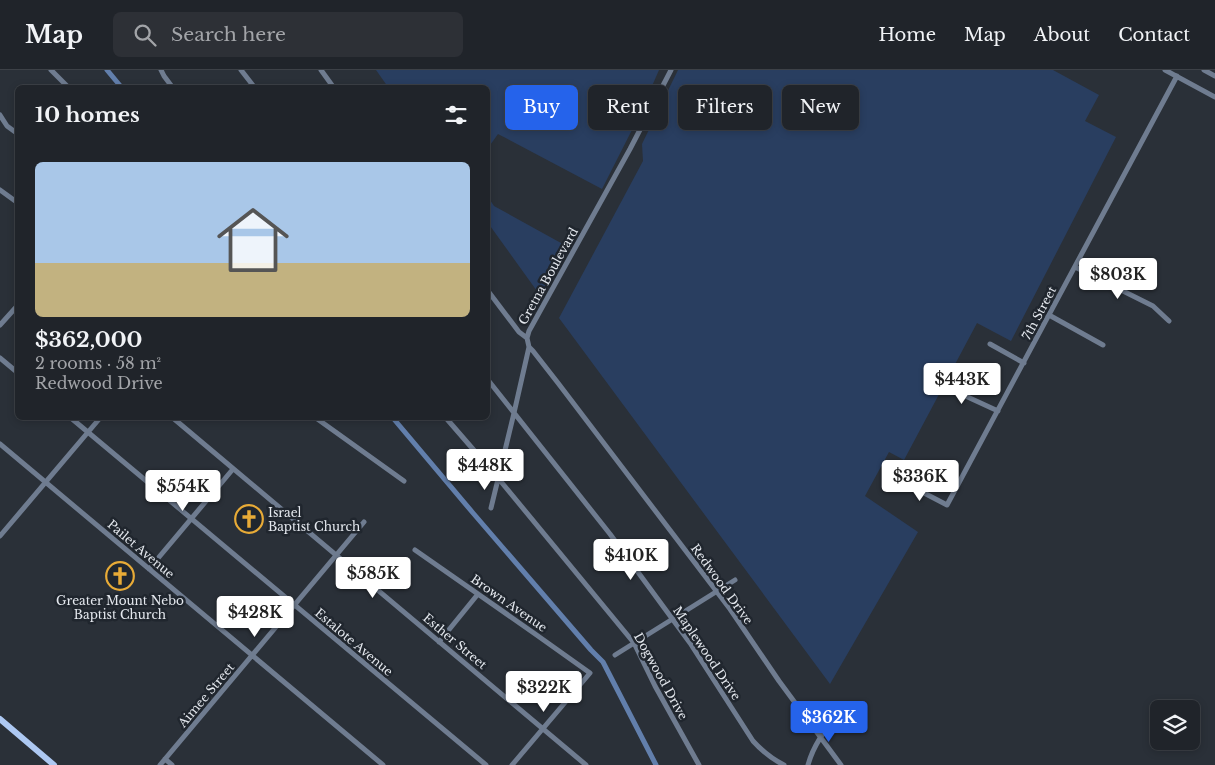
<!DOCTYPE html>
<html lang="en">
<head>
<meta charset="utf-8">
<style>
	:root { --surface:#20242a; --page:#2d3036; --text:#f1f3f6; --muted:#a2a4a8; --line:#3d4147; --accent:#2563eb }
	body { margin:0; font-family:"Libre Baskerville",serif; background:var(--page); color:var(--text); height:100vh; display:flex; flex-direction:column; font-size:19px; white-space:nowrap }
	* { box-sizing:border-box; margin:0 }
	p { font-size:16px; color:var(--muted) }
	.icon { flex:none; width:28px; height:28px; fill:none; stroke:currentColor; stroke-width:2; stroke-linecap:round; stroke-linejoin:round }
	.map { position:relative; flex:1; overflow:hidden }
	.drawer { position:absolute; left:15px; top:15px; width:475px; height:335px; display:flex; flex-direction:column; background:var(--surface); border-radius:8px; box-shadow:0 2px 8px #0003,0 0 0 1px var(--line) }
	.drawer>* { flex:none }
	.guide { position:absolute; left:505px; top:15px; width:475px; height:45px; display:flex; gap:10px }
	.fabs { position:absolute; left:1150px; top:630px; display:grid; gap:10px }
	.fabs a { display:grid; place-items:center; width:50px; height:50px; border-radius:8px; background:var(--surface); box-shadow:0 2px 8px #0003,0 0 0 1px var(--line); font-size:25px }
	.price { position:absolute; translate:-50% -42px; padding:0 11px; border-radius:5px; background:#fff; color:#222; font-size:16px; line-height:32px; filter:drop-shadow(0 1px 2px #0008) }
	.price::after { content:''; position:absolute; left:50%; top:30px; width:15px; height:11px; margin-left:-8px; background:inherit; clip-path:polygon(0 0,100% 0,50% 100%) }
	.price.on { background:var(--accent); color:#fff }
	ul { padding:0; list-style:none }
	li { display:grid; align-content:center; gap:10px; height:265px; padding:0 20px }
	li+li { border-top:1px solid var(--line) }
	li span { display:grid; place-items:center; height:155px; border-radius:8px; color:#555 }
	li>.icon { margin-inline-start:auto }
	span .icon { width:90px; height:90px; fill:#fffc; stroke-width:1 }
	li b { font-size:21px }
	h2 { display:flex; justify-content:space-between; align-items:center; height:60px; padding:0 20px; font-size:21px }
	.tag { padding:0 18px; border-radius:8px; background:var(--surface); box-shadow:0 2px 8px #0003,0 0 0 1px var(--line); font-size:18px; line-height:45px }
	.tag.on { background:var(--accent); color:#fff }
	header { display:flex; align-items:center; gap:30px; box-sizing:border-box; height:70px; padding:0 25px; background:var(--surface); border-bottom:1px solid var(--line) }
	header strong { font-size:24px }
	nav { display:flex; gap:28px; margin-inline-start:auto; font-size:18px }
	.search { width:350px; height:45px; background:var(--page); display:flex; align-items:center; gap:12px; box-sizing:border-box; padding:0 18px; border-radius:8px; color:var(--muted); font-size:19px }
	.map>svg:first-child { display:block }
	.green { fill:#293e60 }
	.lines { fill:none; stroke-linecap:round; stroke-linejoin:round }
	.canal { stroke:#627fac; stroke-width:5 }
	.minor { stroke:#6f7c90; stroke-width:5 }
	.major { stroke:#adc8f2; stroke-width:6 }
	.labels { text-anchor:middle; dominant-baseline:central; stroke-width:5; stroke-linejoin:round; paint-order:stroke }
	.street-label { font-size:12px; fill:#e4e8ee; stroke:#20262e }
	.poi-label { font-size:12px; fill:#e4e8ee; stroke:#20262e; text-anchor:start }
</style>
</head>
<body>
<header>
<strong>Map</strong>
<div class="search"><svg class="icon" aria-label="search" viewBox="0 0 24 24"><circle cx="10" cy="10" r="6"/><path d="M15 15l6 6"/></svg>Search here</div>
<nav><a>Home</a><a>Map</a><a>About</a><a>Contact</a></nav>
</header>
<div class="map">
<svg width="1215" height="695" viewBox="0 0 1215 695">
	<rect width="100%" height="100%" fill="#2a3038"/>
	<path class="green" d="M376,0H659L638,48L602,119L498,64L488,78V18L388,17Z
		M678,0H1053L1099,25L1085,51L1116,67L1011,271L977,253L904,390L889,382L865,426L918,462L830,614L559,248L643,91L642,74Z
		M488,127L494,136L570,178L542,228L488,153Z"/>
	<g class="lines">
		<path class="canal" d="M107,0L122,18
			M393,348L473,443L591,580L603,592L656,695"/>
		<path class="minor" d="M51,0L69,18
			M161,0L164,6L173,18
			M241,0L255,18
			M321,0L334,18
			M1165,0L1215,27
			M1204,0L1215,6
			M0,45L7,56L18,64
			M0,120L18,133
			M1075,197L1153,236L1169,251
			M488,221L519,262L527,268
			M1049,245L1103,275
			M0,255L18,235
			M990,274L1024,293
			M529,277L533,281L558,313L730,539L779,611L841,695
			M0,288L18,303
			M488,310L610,464L690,573L753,671C763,682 772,689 784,695
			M935,312L998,341
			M71,348L486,695
			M173,348L586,695
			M316,348L404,411
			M446,348L498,408L634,573L655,616L699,695
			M0,374L383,695
			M903,412L947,435L1177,6
			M491,438L514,343L529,277L527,268L529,261L630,79L671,0
			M0,466L100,348
			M415,480L538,566L590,603L512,695
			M149,499L233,399
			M439,572L478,524
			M615,585L735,510
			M165,689L172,695
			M160,695L364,452
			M808,695C813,676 825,660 837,644"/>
		<path class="major" d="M0,649L54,695"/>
	</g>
	<defs>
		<symbol id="church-ring" viewBox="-11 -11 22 22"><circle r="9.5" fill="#20262e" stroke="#e8ab37" stroke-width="1.5"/><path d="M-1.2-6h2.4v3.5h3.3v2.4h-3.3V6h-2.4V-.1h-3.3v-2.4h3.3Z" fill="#e8ab37"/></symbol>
	</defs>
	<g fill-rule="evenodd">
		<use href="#church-ring" x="233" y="433" width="32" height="32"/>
		<use href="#church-ring" x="104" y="490" width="32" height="32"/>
	</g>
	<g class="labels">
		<g class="street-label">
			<text transform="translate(548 206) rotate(-61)">Gretna Boulevard</text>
			<text transform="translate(1039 243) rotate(-62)">7th Street</text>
			<text transform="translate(141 479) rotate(40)">Pailet Avenue</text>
			<text transform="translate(722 514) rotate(54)">Redwood Drive</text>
			<text transform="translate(509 533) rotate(35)">Brown Avenue</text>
			<text transform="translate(455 571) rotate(40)">Esther Street</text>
			<text transform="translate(354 572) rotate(40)">Estalote Avenue</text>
			<text transform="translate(707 583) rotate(56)">Maplewood Drive</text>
			<text transform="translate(661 606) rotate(61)">Dogwood Drive</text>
			<text transform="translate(206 625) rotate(-50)">Aimee Street</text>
		</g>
		<g class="poi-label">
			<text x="268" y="442">Israel<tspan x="268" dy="14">Baptist Church</tspan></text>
			<text x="120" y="530" text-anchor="middle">Greater Mount Nebo<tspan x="120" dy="14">Baptist Church</tspan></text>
		</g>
	</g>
</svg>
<div class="fabs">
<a><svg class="icon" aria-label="layers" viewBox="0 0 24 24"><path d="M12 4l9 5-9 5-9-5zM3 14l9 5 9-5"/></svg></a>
</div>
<b class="price" style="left:1118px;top:230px">$803K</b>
<b class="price" style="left:962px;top:335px">$443K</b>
<b class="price" style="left:485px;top:421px">$448K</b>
<b class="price" style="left:920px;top:432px">$336K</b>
<b class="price" style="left:183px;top:442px">$554K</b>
<b class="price" style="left:631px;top:511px">$410K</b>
<b class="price" style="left:373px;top:529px">$585K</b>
<b class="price" style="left:255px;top:568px">$428K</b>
<b class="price" style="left:544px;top:643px">$322K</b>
<b class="price on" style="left:829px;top:673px">$362K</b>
<div class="guide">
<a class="tag on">Buy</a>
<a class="tag">Rent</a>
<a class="tag">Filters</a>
<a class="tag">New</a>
</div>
<section class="drawer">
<h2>10 homes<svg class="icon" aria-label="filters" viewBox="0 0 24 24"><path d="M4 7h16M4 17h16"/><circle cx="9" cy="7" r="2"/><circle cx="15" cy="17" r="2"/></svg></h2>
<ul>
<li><span style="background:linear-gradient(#a9c7e8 65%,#c2b280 0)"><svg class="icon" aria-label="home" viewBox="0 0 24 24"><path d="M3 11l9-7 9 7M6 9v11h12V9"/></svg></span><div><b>$362,000</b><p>2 rooms · 58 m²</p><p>Redwood Drive</p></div></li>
</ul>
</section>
</div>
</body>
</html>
